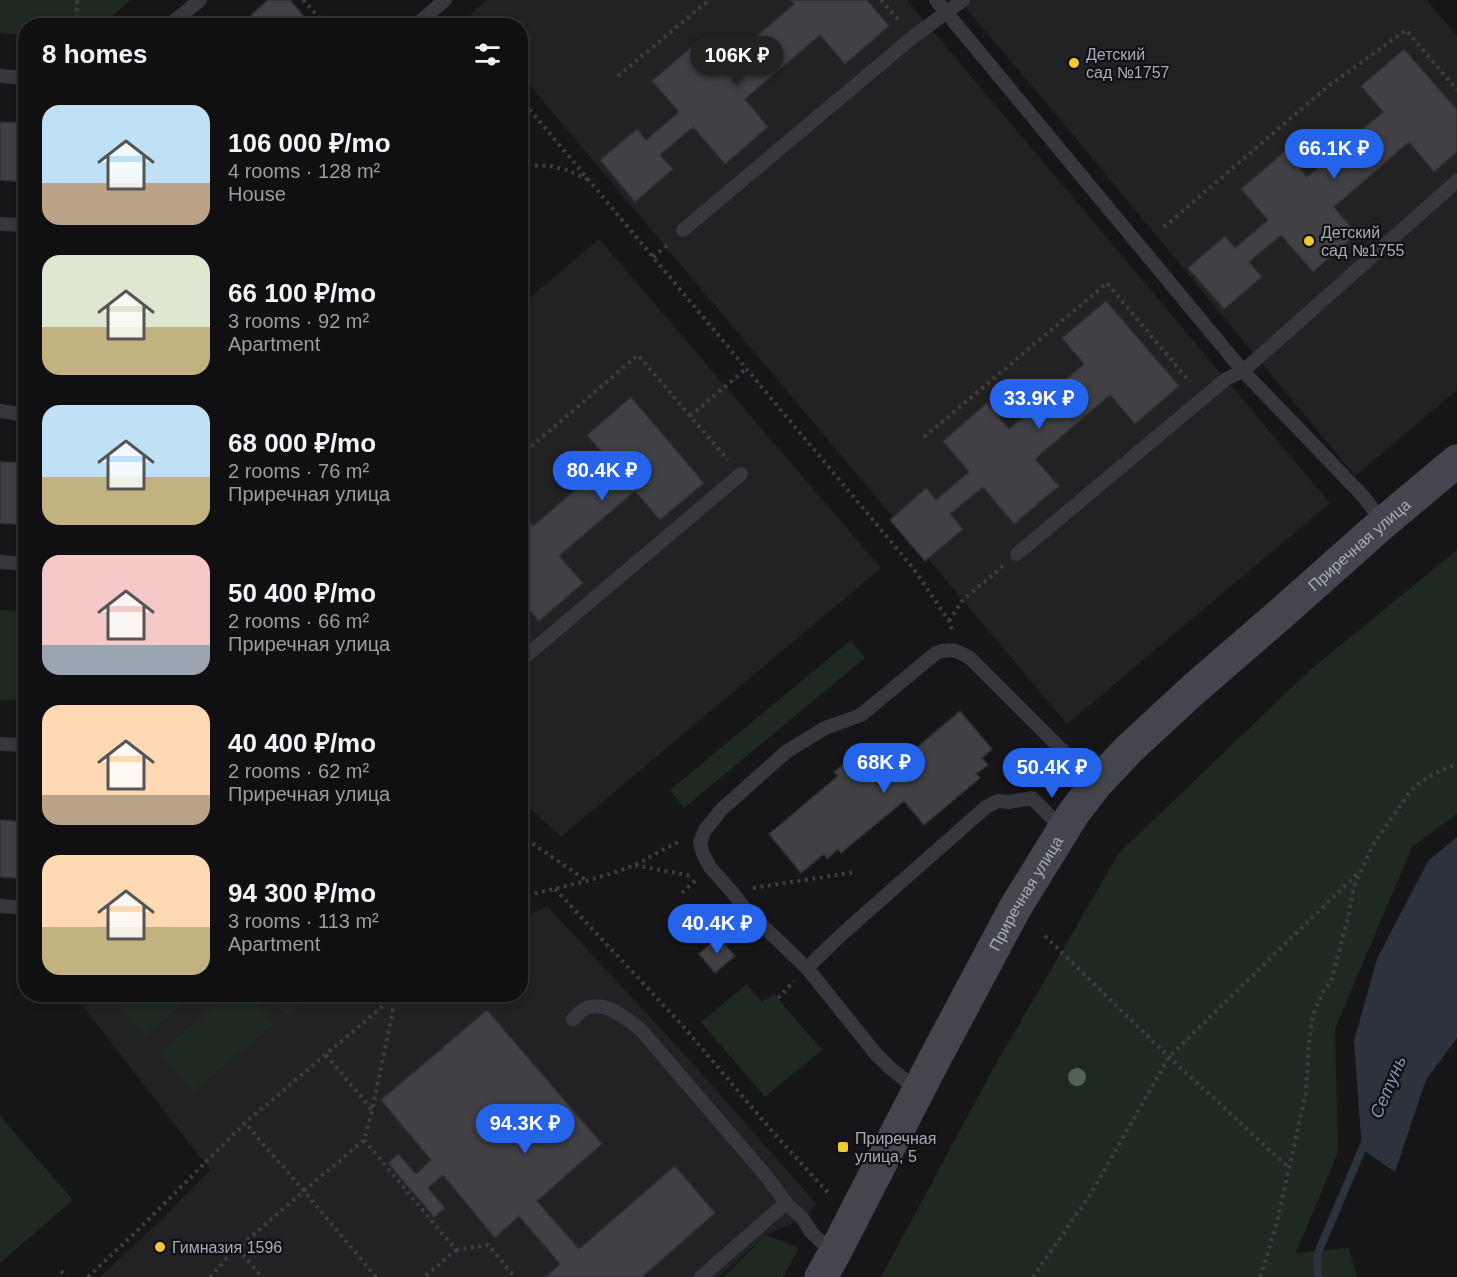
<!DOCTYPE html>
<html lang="en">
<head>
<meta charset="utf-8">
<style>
	:root { --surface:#101012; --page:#1e1e20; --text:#f1f3f6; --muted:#9c9d9f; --line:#303032; --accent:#2563eb }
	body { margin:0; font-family:Helvetica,sans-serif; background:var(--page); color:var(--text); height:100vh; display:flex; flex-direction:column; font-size:22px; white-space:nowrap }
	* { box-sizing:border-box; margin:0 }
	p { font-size:20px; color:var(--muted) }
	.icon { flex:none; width:33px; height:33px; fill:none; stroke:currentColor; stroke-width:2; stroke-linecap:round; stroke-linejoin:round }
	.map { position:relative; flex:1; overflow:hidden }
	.sheet { position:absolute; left:18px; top:18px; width:510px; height:984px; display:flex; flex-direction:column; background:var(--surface); border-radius:24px; box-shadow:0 3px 9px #0003,0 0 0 2px var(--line) }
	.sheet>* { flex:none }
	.price { position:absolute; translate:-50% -51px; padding:0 14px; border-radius:21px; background:var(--accent); color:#fff; font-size:20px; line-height:39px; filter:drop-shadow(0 2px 3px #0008) }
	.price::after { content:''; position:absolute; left:50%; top:36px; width:18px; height:14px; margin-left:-9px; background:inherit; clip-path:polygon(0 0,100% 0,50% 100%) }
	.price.current { background:#222; color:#fff }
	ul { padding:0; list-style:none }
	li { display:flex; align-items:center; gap:18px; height:150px; padding:0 24px }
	li span { display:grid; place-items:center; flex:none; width:168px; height:120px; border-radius:18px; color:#555 }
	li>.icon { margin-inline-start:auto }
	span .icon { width:72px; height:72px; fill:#fffc; stroke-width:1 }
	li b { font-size:26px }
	h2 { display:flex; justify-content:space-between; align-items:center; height:72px; padding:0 24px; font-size:26px }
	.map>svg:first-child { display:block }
	.built { fill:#222225 }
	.green { fill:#202822 }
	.water { fill:#2c333c }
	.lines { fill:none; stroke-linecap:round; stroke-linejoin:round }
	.stream { stroke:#2c333c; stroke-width:8 }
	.building { fill:#404045; stroke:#303034; stroke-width:1.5 }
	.path { stroke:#3d3e44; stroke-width:4; stroke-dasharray:3 4.5; stroke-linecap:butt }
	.lane { stroke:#37373d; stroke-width:14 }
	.secondary { stroke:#45464d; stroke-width:33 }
	.tree { fill:#506454 }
	.poi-dot { fill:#f2c833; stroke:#111113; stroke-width:2 }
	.labels { text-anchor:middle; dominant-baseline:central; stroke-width:4.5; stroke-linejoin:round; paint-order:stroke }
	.poi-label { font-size:16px; fill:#a8abb8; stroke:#111113; text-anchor:start }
	.street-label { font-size:16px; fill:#a8abb8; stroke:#111113 }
	.water-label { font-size:18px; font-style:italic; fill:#7f94b3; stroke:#111113 }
</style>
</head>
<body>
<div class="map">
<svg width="1457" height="1277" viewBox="0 0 1457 1277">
	<rect width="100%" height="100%" fill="#161618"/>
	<path class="built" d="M487,0H907L1330,503L1067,724L521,75L520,26L479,25L470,15Z
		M959,0H1427L1457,36V390L1355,476L1064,124Z
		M599,239L881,568L561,837L521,800L520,306Z
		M547,906L686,1056L817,1204L803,1219L766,1235L719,1277H100L163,1218L210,1170L75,996L77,994H520L521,919Z"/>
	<path class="green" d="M0,0H130L102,25L26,26L25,35L0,33Z
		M1457,550V814L1412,847L1335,1029L1338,1152L1296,1253L1349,1248L1357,1277H881L994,1067L1119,853L1310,670Z
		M0,610L25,611V701L0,700Z
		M851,640L865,658L684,808L670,790Z
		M747,984L762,1002L774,994L822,1050L765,1097L701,1022Z
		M229,994L250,995L274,1024L192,1092L159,1053Z
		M115,995V994L194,995L144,1036L112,997Z
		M268,995H311L286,1015Z
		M0,1116L73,1200L0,1263Z
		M766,1235L799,1248L783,1277H723Z"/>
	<path class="water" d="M1457,837V1038L1426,1080L1395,1172L1362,1149L1354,1041L1377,959L1428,861Z"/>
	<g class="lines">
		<path class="stream" d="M1318,1277L1317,1255L1366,1140"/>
	</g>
	<path class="building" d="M268,0H290L312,26H239Z
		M791,0H867L889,26L845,64L820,35L745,99L768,127L725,164L693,127L660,155L673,169L635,202L600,160L637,129L646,140L679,112L652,81L696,43L719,69L794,4Z
		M1404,49L1457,110V152L1434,172L1409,142L1334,207L1357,234L1313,272L1281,235L1249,262L1262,277L1224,309L1188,268L1225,236L1235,248L1268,220L1241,189L1285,151L1307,177L1383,112L1361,86Z
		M0,122L26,123V182L0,180Z
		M1106,301L1179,386L1135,424L1110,395L1035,459L1059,486L1014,524L983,487L950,514L963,529L925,561L890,520L926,488L936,500L969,472L943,441L987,403L1009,429L1084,364L1062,338Z
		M631,397L704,483L660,520L635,491L559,556L583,583L539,621L520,599V511L533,526L609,461L587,435Z
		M0,462L26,463V525L0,523Z
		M960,711L992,749L982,758L988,765L976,774L980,778L924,825L904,801L841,853L838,849L827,859L824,854L801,873L769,834L838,776L834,772L853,756L881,789L907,767L902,760Z
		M0,820L26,822V879L0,877Z
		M718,937L735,956L715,973L699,954Z
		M487,1010L602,1144L537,1201L579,1249L675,1166L715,1213L642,1277H546L560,1264L519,1216L495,1238L443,1175L428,1188L445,1208L434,1217L388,1163L398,1154L416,1174L431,1160L381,1100Z"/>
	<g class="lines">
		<path class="path" d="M303,0L327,26
			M881,0L900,22
			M76,26L77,0
			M618,76L709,0
			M520,98L913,568L949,621L952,629
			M520,165L550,166L567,170L587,179
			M1164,227L1327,87L1406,30L1457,90
			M653,257L670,243
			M690,416L747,368
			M924,437L1107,283L1190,382
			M520,456L638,355L728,460
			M949,621L962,601L1003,566
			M520,835L587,881
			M635,865L692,876
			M753,888L856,872
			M555,889L682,1025L772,1131L830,1195
			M682,893L696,880
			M520,897C558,888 596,880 632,866C650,859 664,847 682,841
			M1045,936L1169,1057L1288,1167
			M778,998L794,981
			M326,1055L372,1110
			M364,1140L456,1250L424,1277
			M238,1249L262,1277
			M456,1250L488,1245L515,1277
			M61,1271L66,1277
			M88,1277L136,1232L245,1123L397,994
			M210,1277L232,1253L304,1191L245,1123
			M376,1277L304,1191L364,1140L372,1111L396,995
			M1033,1277L1090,1195L1169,1057L1359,872
			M1260,1277L1276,1226L1306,1093L1309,1040L1313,1015L1324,990L1331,981L1348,918L1354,886L1373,845L1410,792L1421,782L1439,771L1457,764"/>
		<path class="lane" d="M936,0L1243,371L1363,496L1383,522
			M168,26L200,0
			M415,26L445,0
			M0,76L26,78
			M0,224L26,225
			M683,230L913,37L963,0
			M0,411L26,415
			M1017,554L1226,379L1243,371L1457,181
			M0,562L26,564
			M520,661L741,474
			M0,744L26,745
			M0,906L26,908
			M807,968L841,935L986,807L998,801L1009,802L1032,798L1063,829
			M573,1019C576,1016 580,1012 584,1009C604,999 626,1018 641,1030L767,1177L786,1203L803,1219L811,1232L834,1254
			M918,1090L890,1068L876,1054L807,968L746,910L732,892L710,867L703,854L700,843L705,830L722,809L786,752L825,728L861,715L936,653C950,648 957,650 970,658L1096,784
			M701,1277L786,1203"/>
		<path class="secondary" id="s1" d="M821,1277L834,1254L933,1062L1015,908L1073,814L1096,784L1129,749L1194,689L1284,611L1384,522L1457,461"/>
	</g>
	<circle class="tree" cx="1077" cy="1077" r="9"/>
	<g class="poi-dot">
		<circle cx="1074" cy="63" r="6"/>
		<circle cx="1309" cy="241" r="6"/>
		<rect x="837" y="1141" width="12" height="12" rx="3"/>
		<circle cx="160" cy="1247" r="6"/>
	</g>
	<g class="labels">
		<g class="poi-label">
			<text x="1086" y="54">Детский<tspan x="1086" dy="18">сад №1757</tspan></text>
			<text x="1321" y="232">Детский<tspan x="1321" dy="18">сад №1755</tspan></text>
			<text x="855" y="1138">Приречная<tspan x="855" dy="18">улица, 5</tspan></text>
			<text x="172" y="1247">Гимназия 1596</text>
		</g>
		<g class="street-label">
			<text stroke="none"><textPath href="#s1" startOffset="921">Приречная улица</textPath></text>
			<text stroke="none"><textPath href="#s1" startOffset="435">Приречная улица</textPath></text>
		</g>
		<g class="water-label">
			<text transform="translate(1388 1087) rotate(-67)">Сетунь</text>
		</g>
	</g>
</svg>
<b class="price current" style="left:737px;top:87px">106K ₽</b>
<b class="price" style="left:1334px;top:180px">66.1K ₽</b>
<b class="price" style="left:1039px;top:430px">33.9K ₽</b>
<b class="price" style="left:602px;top:502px">80.4K ₽</b>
<b class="price" style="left:884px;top:794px">68K ₽</b>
<b class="price" style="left:1052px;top:799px">50.4K ₽</b>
<b class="price" style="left:717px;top:955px">40.4K ₽</b>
<b class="price" style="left:525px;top:1155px">94.3K ₽</b>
<section class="sheet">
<h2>8 homes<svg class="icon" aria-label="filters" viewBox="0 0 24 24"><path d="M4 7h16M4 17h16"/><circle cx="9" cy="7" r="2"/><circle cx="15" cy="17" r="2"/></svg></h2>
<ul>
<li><span style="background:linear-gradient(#bfe0f5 65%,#b9a48a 0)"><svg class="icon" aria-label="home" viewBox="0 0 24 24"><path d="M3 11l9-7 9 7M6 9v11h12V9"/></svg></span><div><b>106 000 ₽/mo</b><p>4 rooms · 128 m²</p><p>House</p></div></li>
<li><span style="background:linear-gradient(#dfe7d0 60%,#c2b280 0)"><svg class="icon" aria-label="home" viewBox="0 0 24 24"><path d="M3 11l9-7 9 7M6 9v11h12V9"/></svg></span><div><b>66 100 ₽/mo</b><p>3 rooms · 92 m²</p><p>Apartment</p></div></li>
<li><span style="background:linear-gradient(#bfe0f5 60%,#c2b280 0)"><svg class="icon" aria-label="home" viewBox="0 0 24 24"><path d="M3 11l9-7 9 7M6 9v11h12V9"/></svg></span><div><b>68 000 ₽/mo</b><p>2 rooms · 76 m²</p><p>Приречная улица</p></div></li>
<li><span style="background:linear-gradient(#f6c9c9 75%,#9aa5b1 0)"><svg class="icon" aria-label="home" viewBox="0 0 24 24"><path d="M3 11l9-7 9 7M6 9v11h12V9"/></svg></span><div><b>50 400 ₽/mo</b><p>2 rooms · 66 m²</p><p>Приречная улица</p></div></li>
<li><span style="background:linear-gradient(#ffd9b3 75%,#b9a48a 0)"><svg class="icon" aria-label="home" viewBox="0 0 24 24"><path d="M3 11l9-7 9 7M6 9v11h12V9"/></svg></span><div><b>40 400 ₽/mo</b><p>2 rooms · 62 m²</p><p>Приречная улица</p></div></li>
<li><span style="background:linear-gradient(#ffd9b3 60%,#c2b280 0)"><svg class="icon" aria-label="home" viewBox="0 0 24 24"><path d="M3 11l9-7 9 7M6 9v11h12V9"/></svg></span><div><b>94 300 ₽/mo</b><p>3 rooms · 113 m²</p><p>Apartment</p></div></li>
</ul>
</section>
</div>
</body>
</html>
